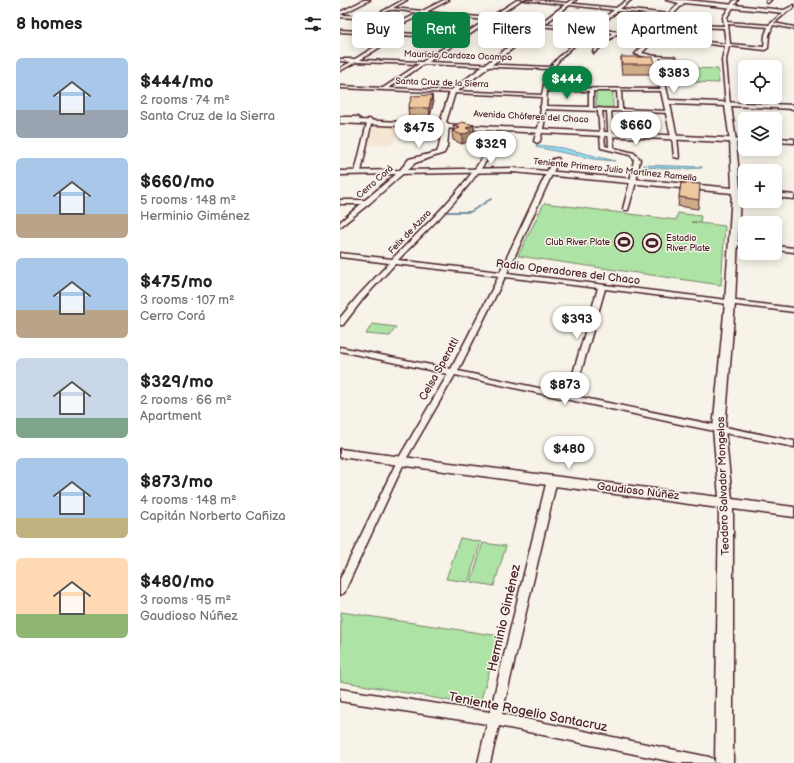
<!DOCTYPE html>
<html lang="en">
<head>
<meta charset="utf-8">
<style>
	:root { --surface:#fff; --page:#f6f6f6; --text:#202124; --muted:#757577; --accent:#0b8043 }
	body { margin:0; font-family:"Balsamiq Sans",sans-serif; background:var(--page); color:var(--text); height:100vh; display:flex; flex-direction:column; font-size:15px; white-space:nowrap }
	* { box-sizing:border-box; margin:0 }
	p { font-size:13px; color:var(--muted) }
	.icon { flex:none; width:22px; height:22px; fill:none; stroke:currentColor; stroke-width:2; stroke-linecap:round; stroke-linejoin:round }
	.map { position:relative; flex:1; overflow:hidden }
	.panel { display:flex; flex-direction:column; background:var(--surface); width:340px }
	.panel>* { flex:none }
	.hud { position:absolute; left:12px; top:12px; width:380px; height:36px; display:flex; gap:8px }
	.buttons { position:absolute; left:398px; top:60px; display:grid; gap:8px }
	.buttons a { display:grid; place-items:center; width:44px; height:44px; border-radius:6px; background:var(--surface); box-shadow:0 2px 10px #0003; font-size:20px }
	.price { position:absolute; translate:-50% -34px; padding:0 9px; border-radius:14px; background:#fff; color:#222; font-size:13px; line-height:26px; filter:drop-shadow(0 1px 2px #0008) }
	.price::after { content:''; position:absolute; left:50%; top:24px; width:12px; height:9px; margin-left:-6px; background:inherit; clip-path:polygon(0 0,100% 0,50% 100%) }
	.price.current { background:var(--accent); color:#fff }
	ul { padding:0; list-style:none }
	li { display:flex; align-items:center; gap:12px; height:100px; padding:0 16px }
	li span { display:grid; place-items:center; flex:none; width:112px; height:80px; border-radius:6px; color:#555 }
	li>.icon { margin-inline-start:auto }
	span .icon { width:48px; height:48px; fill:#fffc; stroke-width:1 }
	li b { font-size:17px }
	h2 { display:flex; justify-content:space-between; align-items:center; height:48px; padding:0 16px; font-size:17px }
	.chip { padding:0 14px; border-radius:6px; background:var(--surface); box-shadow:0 2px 10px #0003; font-size:14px; line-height:36px }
	.chip.current { background:var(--accent); color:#fff }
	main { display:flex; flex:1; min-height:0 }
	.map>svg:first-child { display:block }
	.built { fill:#f4e6d2 }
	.green { fill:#ade3a5; stroke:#7c8168 }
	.water { fill:#91dbf2; stroke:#7590a2 }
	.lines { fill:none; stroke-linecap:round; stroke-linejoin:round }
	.stream { stroke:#7590a2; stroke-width:2 }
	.street-casing { stroke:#4a1f2b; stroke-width:3 }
	.secondary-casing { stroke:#4a1f2b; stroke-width:3 }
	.primary-casing { stroke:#4a1f2b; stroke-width:3 }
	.street { fill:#f7f3e8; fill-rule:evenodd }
	.secondary { fill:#f7f3e8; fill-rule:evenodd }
	.primary { fill:#f7f3e8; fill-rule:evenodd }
	.wall { fill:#cdac88; stroke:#4a1f2b }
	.shaded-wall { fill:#a78c6f; stroke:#4a1f2b }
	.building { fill:#eec89e; stroke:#4a1f2b }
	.labels { text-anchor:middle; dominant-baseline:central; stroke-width:3; stroke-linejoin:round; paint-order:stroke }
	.far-street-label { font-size:9px; fill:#4a1f2b; stroke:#f7f3e8 }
	.far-poi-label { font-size:9px; fill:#4a1f2b; stroke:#f7f3e8; text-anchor:start }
	.street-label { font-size:11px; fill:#4a1f2b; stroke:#f7f3e8 }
	.near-street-label { font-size:13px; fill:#4a1f2b; stroke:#f7f3e8 }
</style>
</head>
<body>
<main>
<section class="panel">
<h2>8 homes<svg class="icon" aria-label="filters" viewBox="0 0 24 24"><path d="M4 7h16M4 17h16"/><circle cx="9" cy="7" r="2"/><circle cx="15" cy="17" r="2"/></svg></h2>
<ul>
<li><span style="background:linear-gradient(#a9c7e8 65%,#9aa5b1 0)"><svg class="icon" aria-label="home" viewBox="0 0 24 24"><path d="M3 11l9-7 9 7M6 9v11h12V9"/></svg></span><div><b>$444/mo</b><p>2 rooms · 74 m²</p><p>Santa Cruz de la Sierra</p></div></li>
<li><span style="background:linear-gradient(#a9c7e8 70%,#b9a48a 0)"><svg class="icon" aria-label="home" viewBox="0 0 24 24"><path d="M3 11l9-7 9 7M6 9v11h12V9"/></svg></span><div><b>$660/mo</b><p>5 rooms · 148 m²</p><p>Herminio Giménez</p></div></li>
<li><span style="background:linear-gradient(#a9c7e8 65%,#b9a48a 0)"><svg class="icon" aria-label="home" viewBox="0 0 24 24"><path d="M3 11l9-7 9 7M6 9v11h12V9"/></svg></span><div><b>$475/mo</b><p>3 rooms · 107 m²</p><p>Cerro Corá</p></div></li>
<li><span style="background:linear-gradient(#c9d6e8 75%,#7fa58c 0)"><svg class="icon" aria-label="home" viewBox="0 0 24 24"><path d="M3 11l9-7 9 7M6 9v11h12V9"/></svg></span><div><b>$329/mo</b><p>2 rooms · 66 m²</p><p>Apartment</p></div></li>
<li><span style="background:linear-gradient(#a9c7e8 75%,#c2b280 0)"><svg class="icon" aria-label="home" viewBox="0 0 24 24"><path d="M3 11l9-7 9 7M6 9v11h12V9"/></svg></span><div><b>$873/mo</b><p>4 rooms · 148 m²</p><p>Capitán Norberto Cañiza</p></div></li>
<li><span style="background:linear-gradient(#ffd9b3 70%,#8fb573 0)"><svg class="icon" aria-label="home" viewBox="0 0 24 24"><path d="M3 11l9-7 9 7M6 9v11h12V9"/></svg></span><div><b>$480/mo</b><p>3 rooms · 95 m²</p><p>Gaudioso Núñez</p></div></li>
</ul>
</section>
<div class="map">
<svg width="454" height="763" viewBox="0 0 454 763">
	<rect width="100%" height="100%" fill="#f7f3e8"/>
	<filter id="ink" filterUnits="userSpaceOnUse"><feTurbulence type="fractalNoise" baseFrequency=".025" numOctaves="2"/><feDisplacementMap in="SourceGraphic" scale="8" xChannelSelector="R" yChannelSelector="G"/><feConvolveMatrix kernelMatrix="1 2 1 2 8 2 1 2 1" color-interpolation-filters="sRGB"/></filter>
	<g filter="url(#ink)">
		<path class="built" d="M58,125L54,144L28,145L33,126Z"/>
		<path class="green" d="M331,67L378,69L379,83L330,81Z
			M256,91H273V108L256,107Z
			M204,203L336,220L338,213L361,216L360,222H351L385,226L381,285L178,256Z
			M32,324L56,327L50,336L26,334Z
			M120,538L141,542L128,582L106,579Z
			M143,543L166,546L154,586L131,582Z
			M1,612L160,636L139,706L0,681Z"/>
		<path class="water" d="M197,145L223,148L275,161L253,159L196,147Z
			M304,165L362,167V168L343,169L304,167Z"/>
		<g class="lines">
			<path class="stream" d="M107,212H130L151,199"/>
			<defs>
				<path id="street" d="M63,0H67L53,8L82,11L104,0H109L86,12L149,18L177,0H181L153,19L250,29L274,10L184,0H196L276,8L287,0H291L280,9L330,14L329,16L278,11L254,29L309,35L310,37L276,34L254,53L253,51L272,33L252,31C238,43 219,56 211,72C209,77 208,82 208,88L324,89L326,90L324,91H281L282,109L328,111H330V113L271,111L274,148L294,153L300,159L296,182L288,210H284L283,209L290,182L294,159L290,155L261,148L258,111L205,109L204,124L200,141L197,143L194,141L199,124L201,108L200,107L201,106L202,97L0,88V86L43,88L79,64L16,62L0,71V68L11,62L0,61V59H15L54,35L0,32V30L41,32L78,13C71,12 57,9 50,10C44,11 28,22 22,25L21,23L27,19L0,17V15L34,16ZM83,14L146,20L82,62L20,60L59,35L77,36L76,34L46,32ZM150,21L248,31L219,57L210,67L88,62ZM84,64L209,69L206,74L202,95L49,88ZM207,91H249V107L206,106ZM253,91H277L278,109L253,108ZM262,111H267L269,147L265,146Z
					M394,0H398L387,17V22L429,25L445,11L446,13L434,23L454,27V29L433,25L429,35L428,48L425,50L389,46L386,60L390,105L388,106L386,105L382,60L385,46L312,37L314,36L386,44L384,28L352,27L320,23L322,22L352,25L384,26L383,17ZM388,24L428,27L425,35L424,47L390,44Z
					M427,0H431L428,3L426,2Z
					M316,56L334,57L336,58L334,59L315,58Z
					M28,119L32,120L21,172L18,174L15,172Z
					M332,136L337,137L339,158L334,157Z
					M149,150L152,152C127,193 91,226 58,260L160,272L213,159L218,158L219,159L167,273L454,308V312L265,289L234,396L454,441V447L340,424L115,375L65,461L4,593L0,595V579L57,461L108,374L0,351V347L111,369L159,276L55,264L23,299L3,325H0V318L18,296L49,263L0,257V253L52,259C86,225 121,192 147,151ZM165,277L258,288L227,394L118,371Z
					M61,170L66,171L30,203L0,227V222L21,204H0V200H25Z
					M393,241L405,243V247L391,244L390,243Z
					M435,246L454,248V252L435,250Z
					M212,477L215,478L217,480L162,714L369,757L373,759L375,763H338L159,726L150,763H138L147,724L0,701V689L150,712L207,480L209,478Z"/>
				<path id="secondary" d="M24,0H30L0,15V12Z
					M231,0H236L115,93L106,122L109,124L107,147L104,153L75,163L68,170L173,168L392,188L390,141L385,106L330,104L337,137L334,139L331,137L314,59L295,54L314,35L317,37L302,53L319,57L329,100L454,105V109L391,106L396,141L400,189L405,190V194H400L395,303L385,429L392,499L454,507V517L393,509V763H375L379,508L0,457V449L379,497L373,429L385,303L392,193L173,172L0,175V171L60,170L69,159L97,152L99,147L102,128L99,126L110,91Z
					M326,0H346L444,10L454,5V8L445,13L344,3L311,37H307V35L339,3Z
					M0,117H17L20,119L17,121H0Z
					M435,193L454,195V199L435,197Z"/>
				<path id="primary" d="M0,119L405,139V143L0,123Z
					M435,138L454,139V143L435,142Z"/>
			</defs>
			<use href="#street" class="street-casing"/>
			<use href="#secondary" class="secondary-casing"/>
			<use href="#primary" class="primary-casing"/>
			<use href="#street" class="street"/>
			<use href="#secondary" class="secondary"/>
			<use href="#primary" class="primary"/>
		</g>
		<path class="wall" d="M281,57L315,64L314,74H282L281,66Z
			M92,95L93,104L90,116L69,117L68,108Z
			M96,121L97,129L95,140H87L86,137H85L83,129Z
			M134,125V134L132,135L133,139L122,144L113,140L112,131H114L113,126Z
			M341,183L359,200L358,209L338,206Z"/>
		<path class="shaded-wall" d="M92,95L93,104L90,116L89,108Z
			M96,121L97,129L95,140L94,131Z
			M134,125V134L132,135L133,139L122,144V135L126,128Z"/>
		<path class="building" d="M281,57H313L315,64H282Z
			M92,95L89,108H68L72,96Z
			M85,121H96L94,131L86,132V129H83Z
			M122,122L134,125L126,128L132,131L122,135L112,131L120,128L113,126Z
			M341,183L360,184L359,200L339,197Z"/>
	</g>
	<defs>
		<symbol id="stadium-ring" viewBox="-11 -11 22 22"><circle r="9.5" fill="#f7f3e8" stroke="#4a1f2b" stroke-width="1.5"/><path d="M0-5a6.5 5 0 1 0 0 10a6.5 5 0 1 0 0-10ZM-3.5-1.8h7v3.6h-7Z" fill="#4a1f2b"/></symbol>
	</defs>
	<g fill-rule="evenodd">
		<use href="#stadium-ring" x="273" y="231" width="22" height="22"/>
		<use href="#stadium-ring" x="301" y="232" width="22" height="22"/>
	</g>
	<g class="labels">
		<g class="far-street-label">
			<text transform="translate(118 56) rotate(2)">Mauricio Cardozo Ocampo</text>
			<text transform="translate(102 83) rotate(2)">Santa Cruz de la Sierra</text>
			<text transform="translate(191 117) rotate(3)">Avenida Chóferes del Chaco</text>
			<text transform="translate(275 170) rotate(6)">Teniente Primero Julio Martínez Ramella</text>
			<text transform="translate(35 182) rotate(-41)">Cerro Corá</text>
			<text transform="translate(70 232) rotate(-46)">Felix de Azara</text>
		</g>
		<g class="far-poi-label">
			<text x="326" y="238">Estadio<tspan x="326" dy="10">River Plate</tspan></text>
			<text x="270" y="242" text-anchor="end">Club River Plate</text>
		</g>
		<g class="street-label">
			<text transform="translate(228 272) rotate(7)">Radio Operadores del Chaco</text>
			<text transform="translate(99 369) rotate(-61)">Celsa Speratti</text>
			<text transform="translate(383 486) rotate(-92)">Teodoro Salvador Mongelos</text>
			<text transform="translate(298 491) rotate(7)">Gaudioso Núñez</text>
		</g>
		<g class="near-street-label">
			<text transform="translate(164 618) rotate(-77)">Herminio Giménez</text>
			<text transform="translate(188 712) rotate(11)">Teniente Rogelio Santacruz</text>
		</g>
	</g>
</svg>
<div class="buttons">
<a><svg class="icon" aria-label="locate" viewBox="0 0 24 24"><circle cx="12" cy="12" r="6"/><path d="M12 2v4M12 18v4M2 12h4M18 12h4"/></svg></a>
<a><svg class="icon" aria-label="layers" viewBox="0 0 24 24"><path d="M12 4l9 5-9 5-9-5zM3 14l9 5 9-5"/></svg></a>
<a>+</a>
<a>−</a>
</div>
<b class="price" style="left:334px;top:94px">$383</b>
<b class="price current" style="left:227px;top:100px">$444</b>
<b class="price" style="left:296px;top:146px">$660</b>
<b class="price" style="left:79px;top:149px">$475</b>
<b class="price" style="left:151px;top:165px">$329</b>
<b class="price" style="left:237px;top:340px">$393</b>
<b class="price" style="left:225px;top:406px">$873</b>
<b class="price" style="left:229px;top:470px">$480</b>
<div class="hud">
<a class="chip">Buy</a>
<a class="chip current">Rent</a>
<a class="chip">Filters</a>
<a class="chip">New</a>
<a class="chip">Apartment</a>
</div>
</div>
</main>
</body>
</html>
